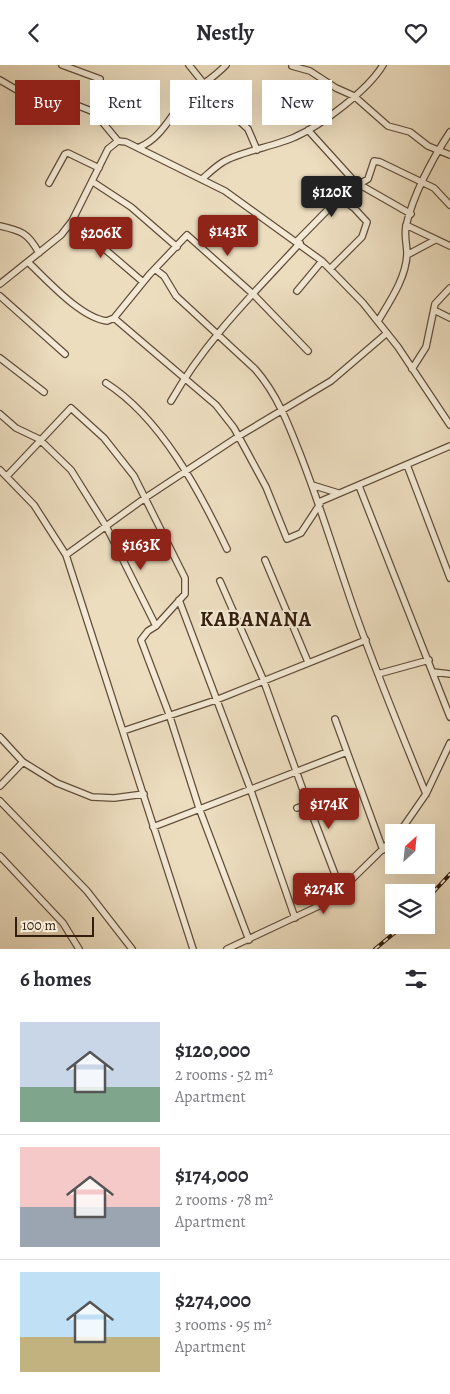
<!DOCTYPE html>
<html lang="en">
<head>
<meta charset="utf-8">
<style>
	:root { --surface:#fff; --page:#f7f7f7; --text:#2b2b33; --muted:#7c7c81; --line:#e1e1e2; --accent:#8f2418 }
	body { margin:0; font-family:Alegreya,serif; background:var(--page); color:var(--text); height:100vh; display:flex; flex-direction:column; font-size:19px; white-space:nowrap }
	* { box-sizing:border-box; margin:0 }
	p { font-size:16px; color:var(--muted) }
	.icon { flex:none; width:28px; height:28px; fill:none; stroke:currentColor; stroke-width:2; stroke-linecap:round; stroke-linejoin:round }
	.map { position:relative; height:884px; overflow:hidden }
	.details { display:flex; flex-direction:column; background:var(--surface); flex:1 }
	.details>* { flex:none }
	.banner { position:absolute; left:15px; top:15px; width:420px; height:45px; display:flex; gap:10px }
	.needle { width:32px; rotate:27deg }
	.fabs { position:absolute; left:385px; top:759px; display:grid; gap:10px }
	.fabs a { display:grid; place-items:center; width:50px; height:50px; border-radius:0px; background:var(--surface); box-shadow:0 5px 20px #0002; font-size:25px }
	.scale { position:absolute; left:15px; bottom:12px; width:79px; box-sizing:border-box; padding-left:5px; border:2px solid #331e0d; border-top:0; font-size:14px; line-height:18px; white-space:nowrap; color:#331e0d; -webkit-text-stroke:4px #f3e9d5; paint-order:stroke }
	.price { position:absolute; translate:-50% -42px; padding:0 11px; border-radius:5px; background:var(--accent); color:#fff; font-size:16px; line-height:32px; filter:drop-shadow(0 1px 2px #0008) }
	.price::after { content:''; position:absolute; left:50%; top:30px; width:15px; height:11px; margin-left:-8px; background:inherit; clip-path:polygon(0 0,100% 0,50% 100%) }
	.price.active { background:#222; color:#fff }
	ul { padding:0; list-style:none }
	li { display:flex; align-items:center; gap:15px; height:125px; padding:0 20px }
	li+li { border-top:1px solid var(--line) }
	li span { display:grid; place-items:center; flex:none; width:140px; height:100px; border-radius:0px; color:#555 }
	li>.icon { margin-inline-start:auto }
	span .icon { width:60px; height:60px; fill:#fffc; stroke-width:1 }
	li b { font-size:21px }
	h2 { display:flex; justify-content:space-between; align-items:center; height:60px; padding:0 20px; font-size:21px }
	.tag { padding:0 18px; border-radius:0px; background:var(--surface); box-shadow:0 5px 20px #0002; font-size:18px; line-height:45px }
	.tag.active { background:var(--accent); color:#fff }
	header { display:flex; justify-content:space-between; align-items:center; height:65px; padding:0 20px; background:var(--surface); font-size:22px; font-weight:700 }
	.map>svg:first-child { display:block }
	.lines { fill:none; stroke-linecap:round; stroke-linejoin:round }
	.minor-casing { stroke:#614e3a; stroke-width:8 }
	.minor { stroke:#f3e9d5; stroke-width:5.5 }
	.rail-casing { stroke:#331e0d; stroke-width:4 }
	.rail { stroke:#f3e9d5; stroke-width:2; stroke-dasharray:5.5; stroke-linecap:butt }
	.labels { text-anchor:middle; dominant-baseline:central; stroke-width:4.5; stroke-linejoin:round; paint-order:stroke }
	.district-label { font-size:20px; font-weight:bold; letter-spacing:1px; fill:#331e0d; stroke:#f3e9d5 }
</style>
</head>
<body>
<header><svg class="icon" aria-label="back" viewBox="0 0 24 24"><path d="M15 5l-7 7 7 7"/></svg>Nestly<svg class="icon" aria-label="heart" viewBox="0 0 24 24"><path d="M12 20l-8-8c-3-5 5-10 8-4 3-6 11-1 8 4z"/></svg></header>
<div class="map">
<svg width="450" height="884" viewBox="0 0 450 884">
	<rect width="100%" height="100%" fill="#ecddbf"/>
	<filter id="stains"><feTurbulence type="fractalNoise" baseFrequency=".004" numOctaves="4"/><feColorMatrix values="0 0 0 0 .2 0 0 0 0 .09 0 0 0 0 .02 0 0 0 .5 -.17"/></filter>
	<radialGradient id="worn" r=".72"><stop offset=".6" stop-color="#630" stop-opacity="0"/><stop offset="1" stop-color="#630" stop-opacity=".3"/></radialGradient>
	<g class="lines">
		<defs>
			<path id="minor" d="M62,0L100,14
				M189,0L217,35L248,64L257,85
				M292,1L310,6L336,23L354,31L388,61L410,67L428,81L450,90
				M0,15L17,25L24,27
				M61,34L94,47L118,76
				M308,65L355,117L411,149
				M140,82C162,72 169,52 185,35C197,22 214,13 226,0
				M202,114C209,108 215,102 223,97C238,87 276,81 295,72C322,60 368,25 383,0
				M93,117L131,142L177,182
				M49,118L65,89L68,88L99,103
				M358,120L368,114L374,96L380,97L434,123L450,140
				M72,156L143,217
				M406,160L450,181
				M0,161C22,166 28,168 39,188
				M297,176L355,117
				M407,190L435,175
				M29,198C48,216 81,253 107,256L114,253L216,340L234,363L246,385L266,422L287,474L301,468L320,439
				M155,204L164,211L176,231L255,304C278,330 290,363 302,394C319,438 333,483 348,527C371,596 399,662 426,729
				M330,204L362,172L367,157L354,143L338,132
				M0,219L61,170L72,156L108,84L118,76L126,77L225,126L322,196L363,238L398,282L450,360
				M297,226L322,196
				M0,231L65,289
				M434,245L450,253
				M114,253L149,210L187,170L253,229L308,286
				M378,256C390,236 406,213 407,189C407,179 404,171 406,161C413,130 432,94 450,67
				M0,293L44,327
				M412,304L426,282L435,239L450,223
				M106,318C161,353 200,427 227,484
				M171,336C205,276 254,228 300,178
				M0,349L16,363L39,374L71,405L106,461L156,561
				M407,400L450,513
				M0,405L34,440L66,490L193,884
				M7,411L71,343L104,373L134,411L185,513V529L156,561L148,566L141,575L169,649L199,743L249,875
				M312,420L338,428
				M359,421L450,652
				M319,437L450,381
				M66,490L145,433L239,371L331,316L387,268
				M265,495L308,597
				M220,516L263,614L308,739
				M179,535L250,723L295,853
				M433,607L450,609
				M378,609L429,595
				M335,654L383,785
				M123,666L216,635L366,575
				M0,672L23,697L57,718L92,732L114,733L144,729
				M0,721L23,697
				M0,736L87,826L132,884
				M297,743L308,739L341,825
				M153,762L347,687
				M399,768L426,729L450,678
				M0,791L63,858L79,884
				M227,884L321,840L341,825L394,773"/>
		</defs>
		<use href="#minor" class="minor-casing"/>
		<use href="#minor" class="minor"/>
		<defs>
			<path id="rail" d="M426,835L450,809
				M375,884L404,860"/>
		</defs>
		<use href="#rail" class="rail-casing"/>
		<use href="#rail" class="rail"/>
	</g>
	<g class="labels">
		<g class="district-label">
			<text x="256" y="554">KABANANA</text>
		</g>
	</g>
	<rect width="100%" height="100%" filter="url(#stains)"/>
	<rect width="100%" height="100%" fill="url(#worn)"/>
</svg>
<div class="fabs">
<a><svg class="needle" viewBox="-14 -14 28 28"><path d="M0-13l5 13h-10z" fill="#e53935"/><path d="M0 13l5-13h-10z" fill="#7c7c81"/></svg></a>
<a><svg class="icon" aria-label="layers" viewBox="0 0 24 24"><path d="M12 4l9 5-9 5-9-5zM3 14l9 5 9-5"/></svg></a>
</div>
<div class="scale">100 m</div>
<b class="price active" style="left:332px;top:153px">$120K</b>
<b class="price" style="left:228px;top:192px">$143K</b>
<b class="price" style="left:101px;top:194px">$206K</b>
<b class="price" style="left:141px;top:506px">$163K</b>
<b class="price" style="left:329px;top:765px">$174K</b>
<b class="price" style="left:324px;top:850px">$274K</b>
<div class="banner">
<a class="tag active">Buy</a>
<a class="tag">Rent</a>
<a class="tag">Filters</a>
<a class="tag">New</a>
</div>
</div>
<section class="details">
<h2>6 homes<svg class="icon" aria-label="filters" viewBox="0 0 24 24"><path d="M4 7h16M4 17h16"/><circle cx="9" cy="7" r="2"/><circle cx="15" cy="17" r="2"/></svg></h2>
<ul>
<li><span style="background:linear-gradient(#c9d6e8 65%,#7fa58c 0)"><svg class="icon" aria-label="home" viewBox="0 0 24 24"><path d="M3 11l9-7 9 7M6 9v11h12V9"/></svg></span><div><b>$120,000</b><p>2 rooms · 52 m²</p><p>Apartment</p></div></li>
<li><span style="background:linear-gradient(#f6c9c9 60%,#9aa5b1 0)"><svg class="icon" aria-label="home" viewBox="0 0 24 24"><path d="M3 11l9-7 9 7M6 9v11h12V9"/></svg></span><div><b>$174,000</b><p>2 rooms · 78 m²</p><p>Apartment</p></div></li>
<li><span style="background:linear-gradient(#bfe0f5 65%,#c2b280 0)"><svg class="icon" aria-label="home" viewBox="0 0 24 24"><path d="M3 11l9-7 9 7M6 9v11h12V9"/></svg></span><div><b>$274,000</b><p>3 rooms · 95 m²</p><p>Apartment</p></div></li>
</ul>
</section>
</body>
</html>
